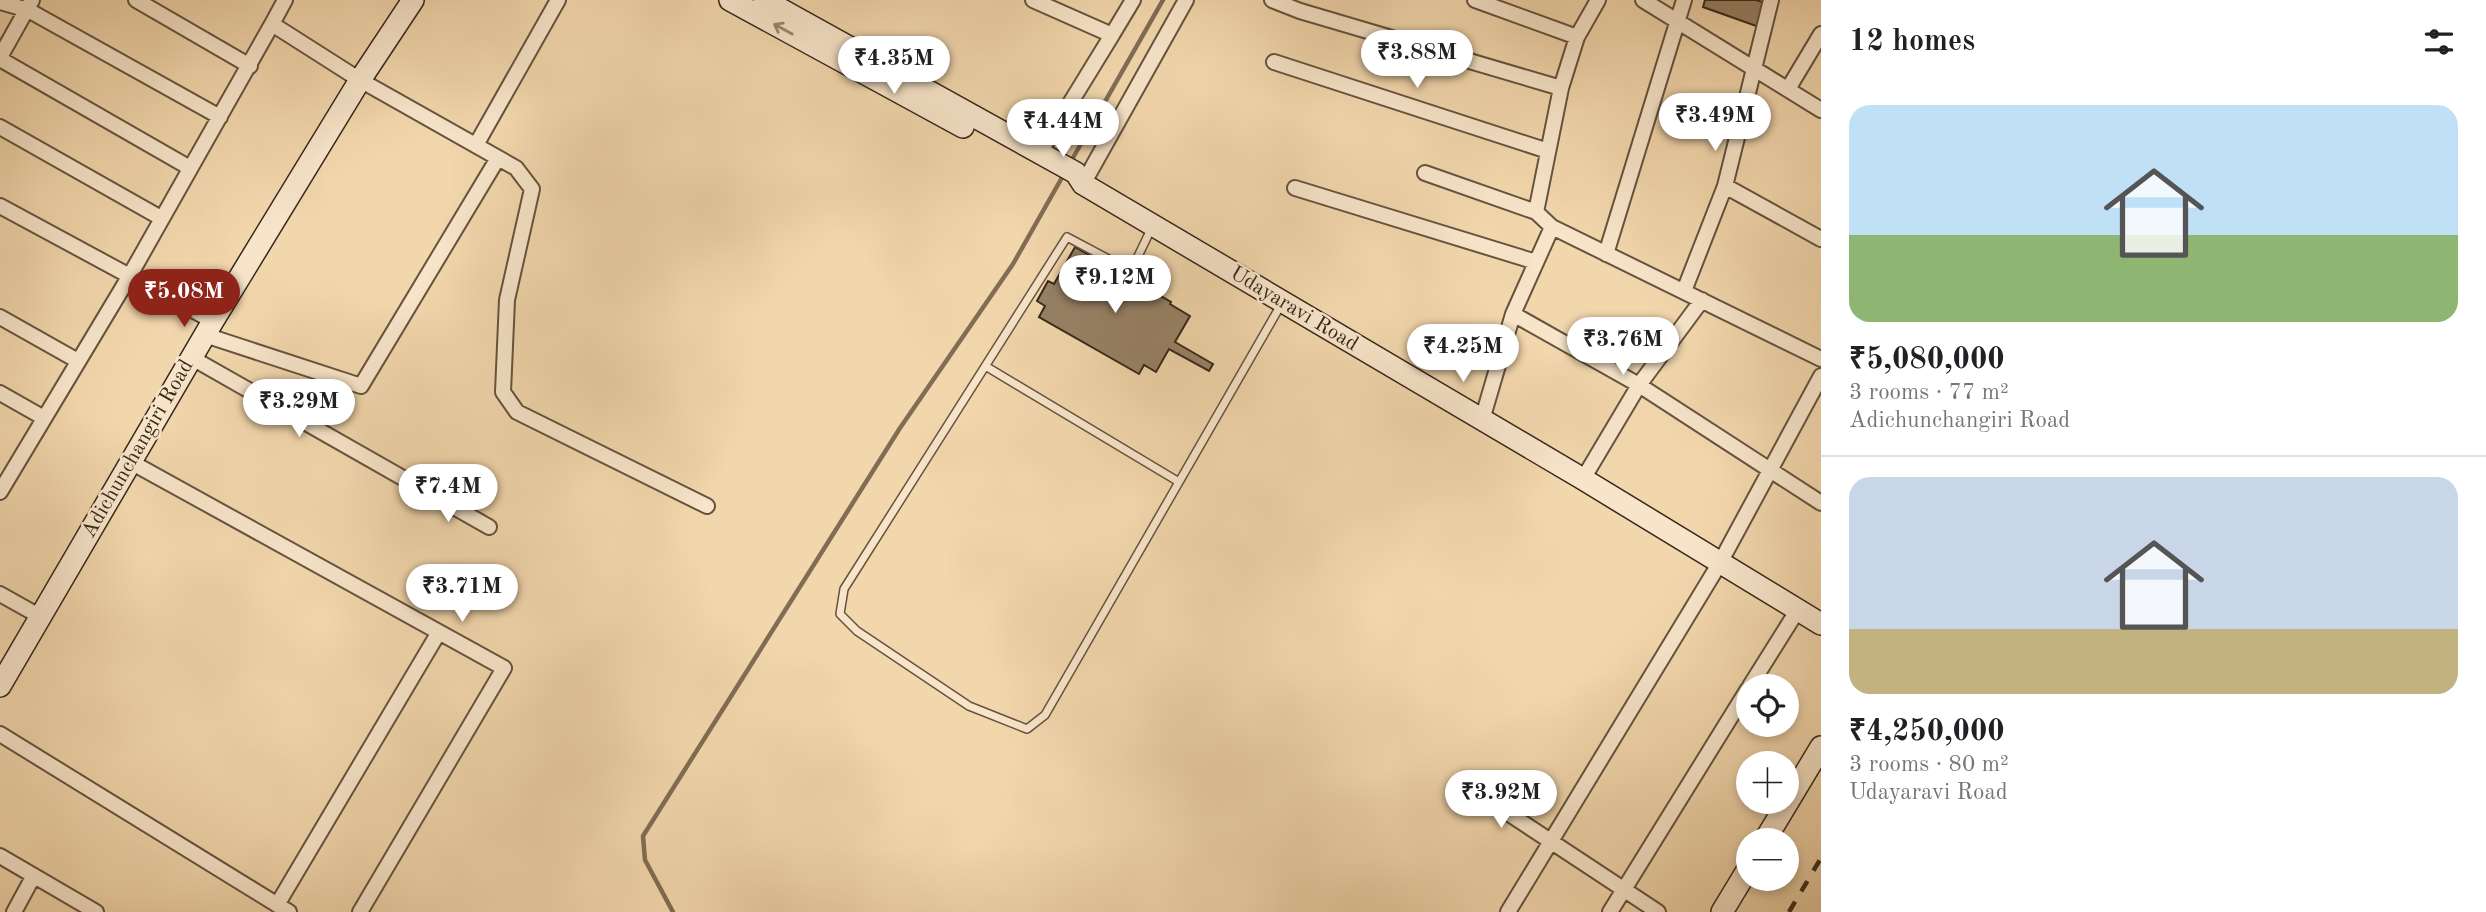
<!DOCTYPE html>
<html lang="en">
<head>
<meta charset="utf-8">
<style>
	:root { --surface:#fff; --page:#f6f6f6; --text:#202124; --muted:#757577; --line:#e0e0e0; --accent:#8f2418 }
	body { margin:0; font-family:"Old Standard TT",serif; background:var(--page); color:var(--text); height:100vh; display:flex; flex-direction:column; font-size:26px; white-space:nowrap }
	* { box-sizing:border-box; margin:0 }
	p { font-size:23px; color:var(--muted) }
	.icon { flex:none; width:38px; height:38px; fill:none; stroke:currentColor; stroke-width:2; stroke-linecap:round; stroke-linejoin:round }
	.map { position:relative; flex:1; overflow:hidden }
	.side { display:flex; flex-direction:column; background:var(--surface); width:665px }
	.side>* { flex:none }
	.buttons { position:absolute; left:1736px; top:674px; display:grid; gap:14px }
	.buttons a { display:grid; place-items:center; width:63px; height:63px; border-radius:50%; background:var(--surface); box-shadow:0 4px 10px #0003; font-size:35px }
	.price { position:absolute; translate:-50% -60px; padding:0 16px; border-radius:24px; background:#fff; color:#222; font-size:23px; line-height:46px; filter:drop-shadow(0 2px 4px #0008) }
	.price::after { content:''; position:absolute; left:50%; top:42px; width:21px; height:16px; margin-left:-10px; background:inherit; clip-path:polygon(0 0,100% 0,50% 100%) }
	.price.on { background:var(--accent); color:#fff }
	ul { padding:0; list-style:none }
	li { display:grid; align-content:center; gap:14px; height:371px; padding:0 28px }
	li+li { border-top:2px solid var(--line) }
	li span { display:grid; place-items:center; height:217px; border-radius:21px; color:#555 }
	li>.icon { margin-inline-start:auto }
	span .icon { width:126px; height:126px; fill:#fffc; stroke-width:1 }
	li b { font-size:30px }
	h2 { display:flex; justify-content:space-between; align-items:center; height:84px; padding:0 28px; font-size:30px }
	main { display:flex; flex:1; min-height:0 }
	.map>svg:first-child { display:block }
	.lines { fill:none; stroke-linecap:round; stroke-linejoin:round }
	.stream { stroke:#806d54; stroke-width:4.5 }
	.building { fill:#978266; stroke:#35281a; stroke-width:2 }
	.lane-casing { stroke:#64543e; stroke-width:10 }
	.street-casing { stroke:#64543e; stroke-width:18 }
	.secondary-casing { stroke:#35281a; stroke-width:24 }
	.lane { stroke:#f7e4c9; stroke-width:7 }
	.street { stroke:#f7e4c9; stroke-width:14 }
	.secondary { stroke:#f7e4c9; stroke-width:21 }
	.rail { stroke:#35281a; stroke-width:4.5; stroke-dasharray:12 12; stroke-linecap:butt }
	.oneway { stroke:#968672 }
	.labels { text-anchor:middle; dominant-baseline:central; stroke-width:5; stroke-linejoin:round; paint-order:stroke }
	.street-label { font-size:21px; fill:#35281a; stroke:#f7e4c9 }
</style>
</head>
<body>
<main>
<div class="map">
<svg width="1821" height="912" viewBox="0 0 1821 912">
	<rect width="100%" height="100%" fill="#f2d6ac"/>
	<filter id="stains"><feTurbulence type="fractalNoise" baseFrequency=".00286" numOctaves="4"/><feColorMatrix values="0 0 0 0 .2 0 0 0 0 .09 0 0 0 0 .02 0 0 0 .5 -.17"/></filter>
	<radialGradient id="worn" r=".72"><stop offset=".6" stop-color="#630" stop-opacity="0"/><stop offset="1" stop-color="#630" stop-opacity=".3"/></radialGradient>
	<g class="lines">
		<path class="stream" d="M1070,163L1163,0
			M673,912L645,860L643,836L900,428L1013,264L1064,174"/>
	</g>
	<path class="building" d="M1705,0H1756L1766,3L1759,27L1703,7Z
		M1075,247L1171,302L1170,304L1190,316L1175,342L1213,364L1209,371L1169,349L1156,372L1144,365L1139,374L1039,317L1045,306L1037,301L1048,281L1054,284Z"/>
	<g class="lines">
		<defs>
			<path id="lane" d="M1152,227L1131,271L1067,237L844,589L840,614L857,631L969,706L1027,729L1045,715L1282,303
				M987,367L1179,482"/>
			<path id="street" d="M136,0L250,66
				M1033,0L1112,35L1039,154
				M1272,0L1300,11L1561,88
				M1475,0L1577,37L1598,0
				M1643,0L1821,110
				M1771,0L1725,186L1821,239
				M0,2L28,10L220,117
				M272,24L285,0
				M1112,35L1133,0
				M1577,37L1561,88L1536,212L1552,227L1513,314L1639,385L1821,503
				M0,57L32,0
				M0,59L190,168
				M1274,62L1548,151
				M1788,89L1821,34
				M0,127L161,218
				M476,145L558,0
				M1425,173L1536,212
				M1083,184L1186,0
				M1295,188L1536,262
				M0,206L213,321
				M1552,227L1821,359
				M1606,254L1684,0
				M1684,291L1725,186
				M0,317L78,361
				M205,335L361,386L498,158
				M192,358L489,527
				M0,393L44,418
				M1482,420L1513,314
				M129,461L504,668L360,912
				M1583,479L1639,385L1702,300
				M0,492L129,277L272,24L360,80L516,168L532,189L507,300L503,392L517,412L707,506
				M0,594L41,617
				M1750,686L1797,611
				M0,734L289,912
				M1470,788L1658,912
				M0,856L96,912
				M277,905L439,632
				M14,912L33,877
				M1508,912L1721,561L1821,376
				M1610,912L1748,689"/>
			<path id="secondary" d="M730,0L963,127
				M764,0L1076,173L1083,184L1583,479L1821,624
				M0,686L213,321L360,80L413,0
				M1765,840L1821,747
				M1722,912L1748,869"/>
		</defs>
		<use href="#lane" class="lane-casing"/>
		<use href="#street" class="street-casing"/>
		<use href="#secondary" class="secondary-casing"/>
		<use href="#lane" class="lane"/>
		<use href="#street" class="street"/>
		<use href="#secondary" class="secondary"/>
		<path class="rail" d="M1789,912L1821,858"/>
	</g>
	<defs><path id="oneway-shaft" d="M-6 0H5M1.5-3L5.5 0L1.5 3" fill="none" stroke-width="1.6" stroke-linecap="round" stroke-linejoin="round" transform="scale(1.75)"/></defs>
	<use class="oneway" href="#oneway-shaft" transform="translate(783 29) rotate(-151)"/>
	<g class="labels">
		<g class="street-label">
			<text transform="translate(1294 309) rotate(31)">Udayaravi Road</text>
			<text transform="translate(138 449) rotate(-60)">Adichunchangiri Road</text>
		</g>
	</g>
	<rect width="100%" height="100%" filter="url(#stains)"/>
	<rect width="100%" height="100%" fill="url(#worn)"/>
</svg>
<div class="buttons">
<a><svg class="icon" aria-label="locate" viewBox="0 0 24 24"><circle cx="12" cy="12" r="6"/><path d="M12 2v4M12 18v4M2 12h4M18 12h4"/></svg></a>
<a>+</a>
<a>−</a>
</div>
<b class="price" style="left:1417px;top:90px">₹3.88M</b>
<b class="price" style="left:894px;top:96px">₹4.35M</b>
<b class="price" style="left:1715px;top:153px">₹3.49M</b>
<b class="price" style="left:1063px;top:159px">₹4.44M</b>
<b class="price" style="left:1115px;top:315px">₹9.12M</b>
<b class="price on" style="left:184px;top:329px">₹5.08M</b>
<b class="price" style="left:1623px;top:377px">₹3.76M</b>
<b class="price" style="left:1463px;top:384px">₹4.25M</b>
<b class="price" style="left:299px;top:439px">₹3.29M</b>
<b class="price" style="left:448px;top:524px">₹7.4M</b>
<b class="price" style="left:462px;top:624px">₹3.71M</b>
<b class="price" style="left:1501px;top:830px">₹3.92M</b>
</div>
<section class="side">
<h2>12 homes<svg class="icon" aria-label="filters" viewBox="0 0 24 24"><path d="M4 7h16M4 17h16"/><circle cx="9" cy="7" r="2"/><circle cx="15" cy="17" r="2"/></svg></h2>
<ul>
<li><span style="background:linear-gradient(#bfe0f5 60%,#8fb573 0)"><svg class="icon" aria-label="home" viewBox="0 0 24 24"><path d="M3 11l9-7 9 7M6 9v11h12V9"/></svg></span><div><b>₹5,080,000</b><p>3 rooms · 77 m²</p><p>Adichunchangiri Road</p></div></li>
<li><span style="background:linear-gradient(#c9d6e8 70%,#c2b280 0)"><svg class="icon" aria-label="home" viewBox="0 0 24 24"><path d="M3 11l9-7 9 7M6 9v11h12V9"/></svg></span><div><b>₹4,250,000</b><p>3 rooms · 80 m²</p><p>Udayaravi Road</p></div></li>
</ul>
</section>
</main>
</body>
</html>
